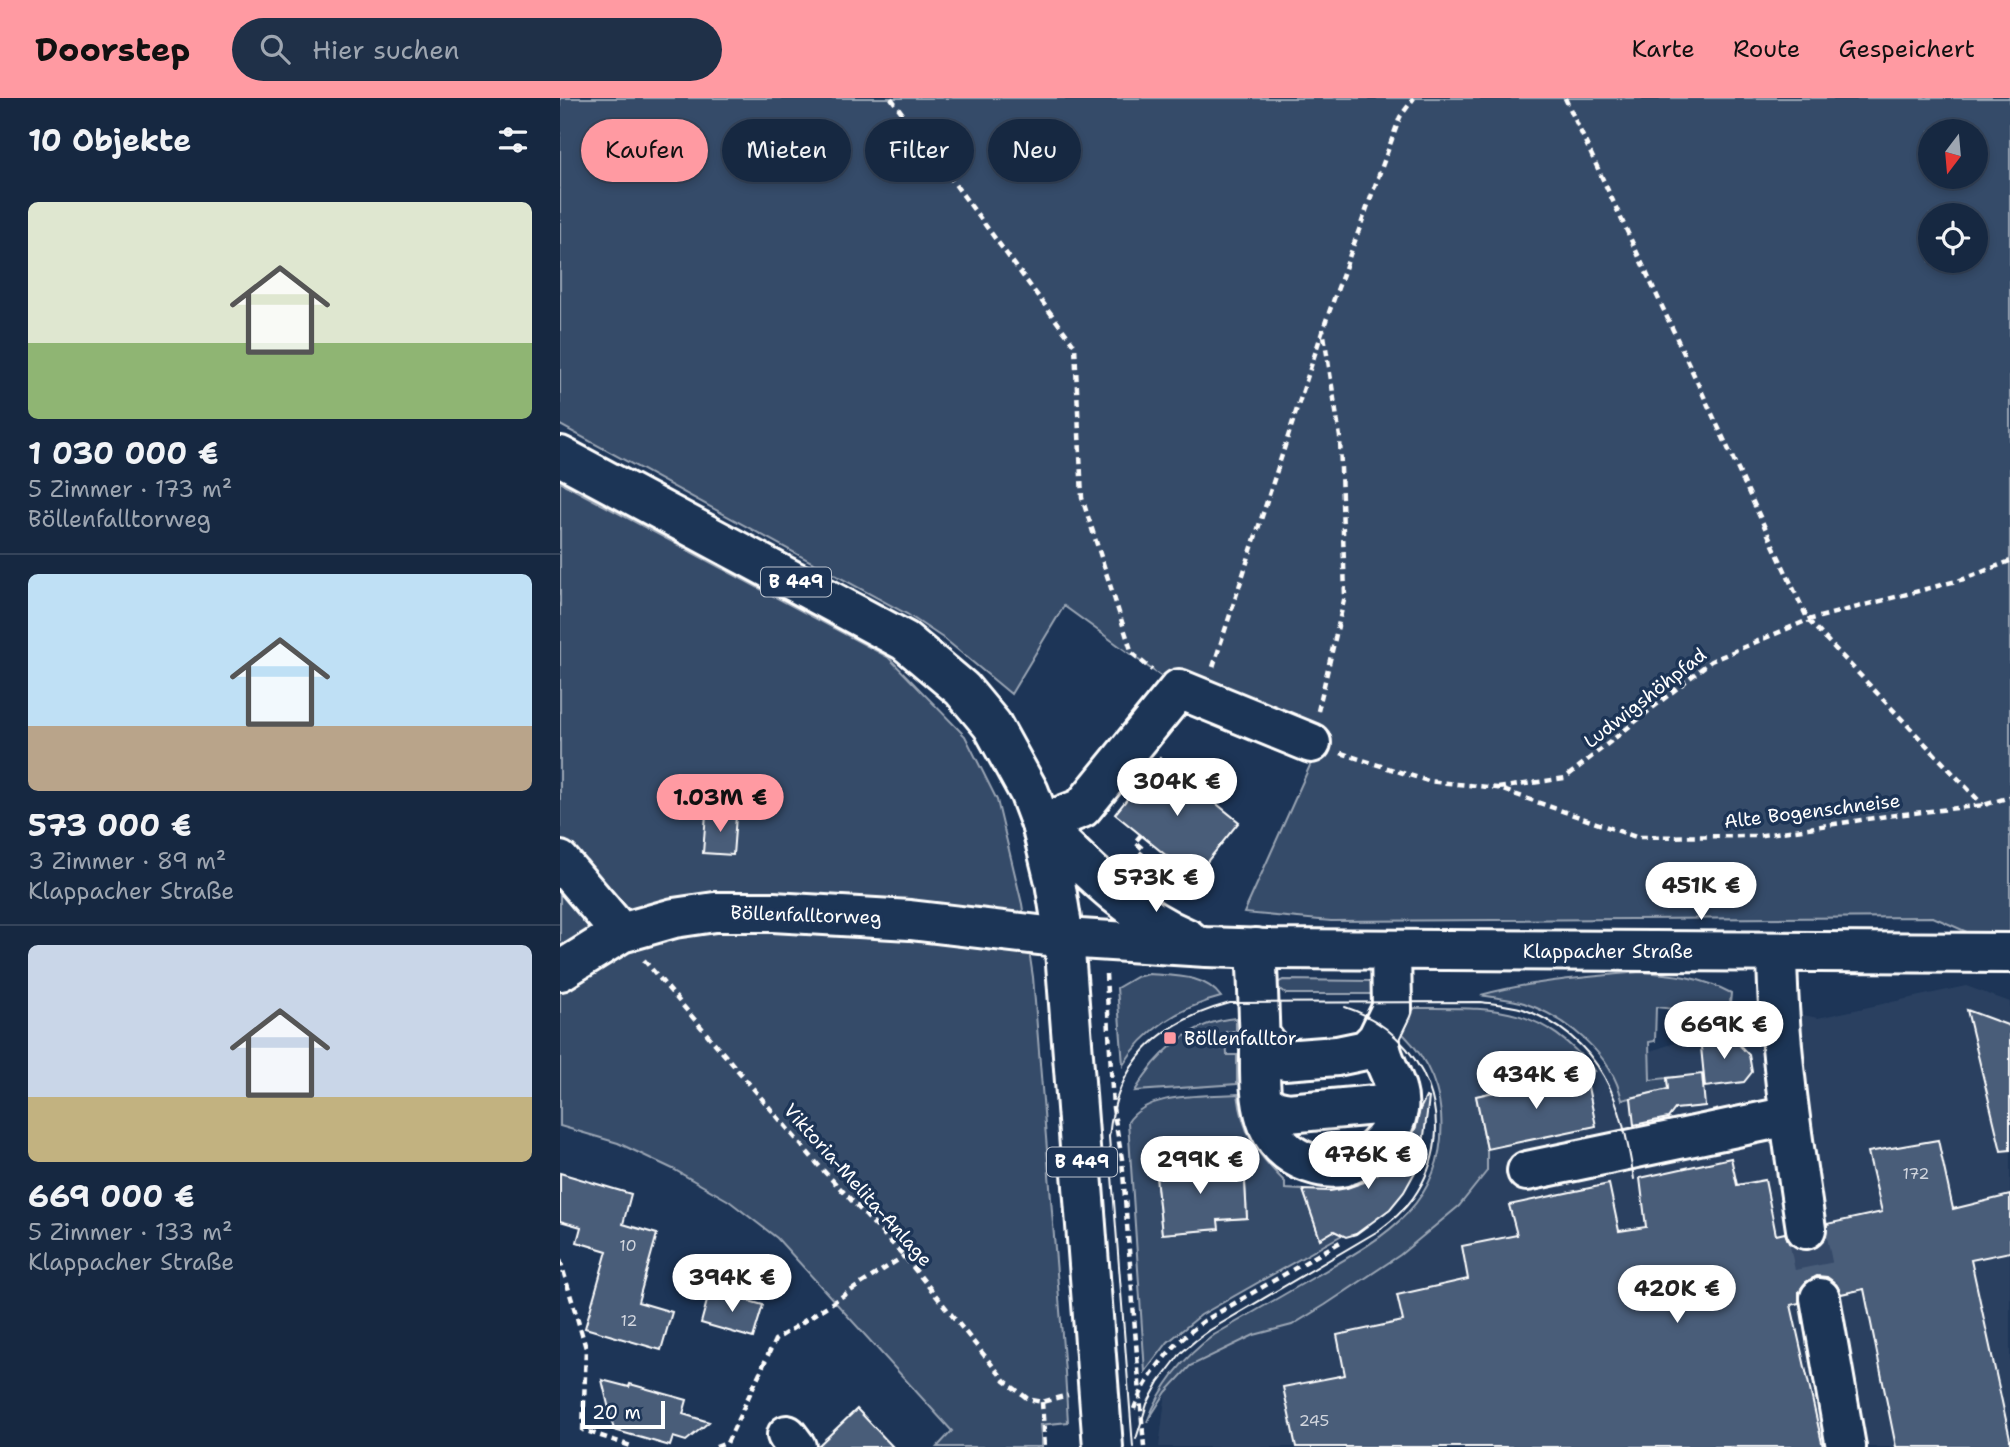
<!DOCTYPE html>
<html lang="de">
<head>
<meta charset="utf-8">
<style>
	:root { --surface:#162841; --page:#1f3048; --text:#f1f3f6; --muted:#9ea6b1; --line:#35445a; --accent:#ff9aa2 }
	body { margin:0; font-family:"Shantell Sans",sans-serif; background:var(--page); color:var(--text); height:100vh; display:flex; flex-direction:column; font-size:26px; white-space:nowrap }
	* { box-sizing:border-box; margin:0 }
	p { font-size:23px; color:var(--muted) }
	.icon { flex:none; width:38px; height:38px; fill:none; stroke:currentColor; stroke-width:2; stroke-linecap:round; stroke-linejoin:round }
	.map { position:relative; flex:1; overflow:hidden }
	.sheet { display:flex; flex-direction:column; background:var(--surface); width:560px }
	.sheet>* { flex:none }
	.banner { position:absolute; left:21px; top:21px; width:665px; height:63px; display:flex; gap:14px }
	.needle { width:46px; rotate:196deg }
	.fabs { position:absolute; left:1358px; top:21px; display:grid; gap:14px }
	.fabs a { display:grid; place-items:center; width:70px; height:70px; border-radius:50%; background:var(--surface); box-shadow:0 4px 10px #0003,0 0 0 2px var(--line); font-size:35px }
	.scale { position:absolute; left:21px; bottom:18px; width:84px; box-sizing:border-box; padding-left:7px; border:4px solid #fff; border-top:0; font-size:19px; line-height:24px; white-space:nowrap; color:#fff; -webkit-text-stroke:5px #1d3557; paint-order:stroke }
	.price { position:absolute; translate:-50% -60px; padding:0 16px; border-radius:24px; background:#fff; color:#222; font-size:23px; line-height:46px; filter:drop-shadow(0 2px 4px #0008) }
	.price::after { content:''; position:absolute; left:50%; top:42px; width:21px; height:16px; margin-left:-10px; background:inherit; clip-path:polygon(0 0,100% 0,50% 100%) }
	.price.on { background:var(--accent); color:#111 }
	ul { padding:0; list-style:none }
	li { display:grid; align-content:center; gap:14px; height:371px; padding:0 28px }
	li+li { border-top:2px solid var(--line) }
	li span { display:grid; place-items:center; height:217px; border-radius:10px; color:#555 }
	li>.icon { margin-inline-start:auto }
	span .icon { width:126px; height:126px; fill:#fffc; stroke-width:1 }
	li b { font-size:30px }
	h2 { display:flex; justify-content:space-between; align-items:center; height:84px; padding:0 28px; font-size:30px }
	.tag { padding:0 24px; border-radius:32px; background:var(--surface); box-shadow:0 4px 10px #0003,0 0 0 2px var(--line); font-size:24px; line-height:63px }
	.tag.on { background:var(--accent); color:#111 }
	header { display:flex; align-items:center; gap:42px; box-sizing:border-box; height:98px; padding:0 35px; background:var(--accent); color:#111 }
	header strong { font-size:33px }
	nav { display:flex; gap:38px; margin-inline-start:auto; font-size:24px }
	.search { width:490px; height:63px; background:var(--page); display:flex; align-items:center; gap:18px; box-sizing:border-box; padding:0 24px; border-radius:38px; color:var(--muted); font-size:26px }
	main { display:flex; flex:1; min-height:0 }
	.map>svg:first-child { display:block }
	.built { fill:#2a4161 }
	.green { fill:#364b69; stroke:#9aa5b4; stroke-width:2; fill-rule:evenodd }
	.building { fill:#4a5d79; stroke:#fff; stroke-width:2 }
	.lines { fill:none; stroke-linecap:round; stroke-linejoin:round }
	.minor-tunnel { stroke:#344968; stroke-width:38; stroke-dasharray:38 19; stroke-linecap:butt }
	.minor-casing { stroke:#fff; stroke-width:44 }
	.major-casing { stroke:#fff; stroke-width:44 }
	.path { stroke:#fff; stroke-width:4.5; stroke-dasharray:7 5; stroke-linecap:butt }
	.minor { stroke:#1d3557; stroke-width:38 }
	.major { stroke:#1d3557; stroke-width:38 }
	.tram { stroke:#fff; stroke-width:2 }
	.poi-dot { fill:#ff9aa2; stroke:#1d3557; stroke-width:2.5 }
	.labels { text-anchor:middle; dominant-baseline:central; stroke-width:7; stroke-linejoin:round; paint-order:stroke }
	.number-label { font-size:16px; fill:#d2d6de }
	.shield { fill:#1d3557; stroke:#bbc2cd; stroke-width:2 }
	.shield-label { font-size:18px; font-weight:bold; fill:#fff }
	.street-label { font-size:19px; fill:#fff; stroke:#1d3557 }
	.poi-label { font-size:19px; fill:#fff; stroke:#1d3557; text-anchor:start }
</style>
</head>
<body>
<header>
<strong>Doorstep</strong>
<div class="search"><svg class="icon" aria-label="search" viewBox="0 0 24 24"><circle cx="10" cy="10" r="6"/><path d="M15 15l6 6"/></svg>Hier suchen</div>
<nav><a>Karte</a><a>Route</a><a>Gespeichert</a></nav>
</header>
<main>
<section class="sheet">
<h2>10 Objekte<svg class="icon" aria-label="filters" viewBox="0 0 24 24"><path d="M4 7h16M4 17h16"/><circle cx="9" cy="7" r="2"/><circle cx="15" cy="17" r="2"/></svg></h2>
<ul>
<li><span style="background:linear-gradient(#dfe7d0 65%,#8fb573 0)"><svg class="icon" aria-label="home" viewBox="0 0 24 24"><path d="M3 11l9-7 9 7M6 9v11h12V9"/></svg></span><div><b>1 030 000 €</b><p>5 Zimmer · 173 m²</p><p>Böllenfalltorweg</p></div></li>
<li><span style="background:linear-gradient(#bfe0f5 70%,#b9a48a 0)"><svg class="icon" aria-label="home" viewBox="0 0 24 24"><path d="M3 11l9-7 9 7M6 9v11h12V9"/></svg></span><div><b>573 000 €</b><p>3 Zimmer · 89 m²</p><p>Klappacher Straße</p></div></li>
<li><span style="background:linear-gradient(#c9d6e8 70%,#c2b280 0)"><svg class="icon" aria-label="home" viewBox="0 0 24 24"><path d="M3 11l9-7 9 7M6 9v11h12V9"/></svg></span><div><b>669 000 €</b><p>5 Zimmer · 133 m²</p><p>Klappacher Straße</p></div></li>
</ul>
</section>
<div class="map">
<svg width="1450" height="1349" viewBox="0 0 1450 1349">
	<rect width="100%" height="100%" fill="#1d3557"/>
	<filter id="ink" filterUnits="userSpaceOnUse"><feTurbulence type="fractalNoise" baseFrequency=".0143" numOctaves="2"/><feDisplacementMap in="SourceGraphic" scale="14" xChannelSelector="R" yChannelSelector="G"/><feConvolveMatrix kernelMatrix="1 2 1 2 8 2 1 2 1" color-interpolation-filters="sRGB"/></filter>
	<g filter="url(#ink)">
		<path class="built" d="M1406,888L1450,904V1349H599L606,1294L630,1268L694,1237L732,1227L927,1051L916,998L1025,974L1218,912L1258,920Z"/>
		<path class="green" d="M0,0H1450V853L1373,819L771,823L684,815L756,654L624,595L504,508L451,596L386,542L347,516L0,327ZM1370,33H1416V79H1370ZM1370,117H1416V163H1370Z
			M0,384L328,559L405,638L437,702L462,806L473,879L505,1274L508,1324L480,1327L482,1349H377L392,1333L217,1140L169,1103L113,1071L58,1045L0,1028Z
			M1080,874C1113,876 1141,879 1171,895L1169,917L1096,909L1095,943L1089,944L1090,982L1107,980L1108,991L1062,1002C1052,956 1007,920 964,905C951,901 935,900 921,897C973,883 1026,879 1080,874Z
			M589,876C614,878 645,876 661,899C621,909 585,931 563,967L557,890L576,879Z
			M723,882L812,883L821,896H726L717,889V885Z
			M855,910C936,910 979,906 1035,973L916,998L927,1051V1073L899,1108L840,1157L765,1207L732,1227L694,1237L630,1268L606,1294L587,1324C601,1288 622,1260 654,1237C688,1217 722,1198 756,1178C823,1140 888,1105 881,1016C878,982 861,950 835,929Z
			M676,920V933L666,934L667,957H677V986L575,993C597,955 630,924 676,920Z
			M678,996C683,1038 696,1055 725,1084V1091L743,1092L760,1141L777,1130L782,1137L641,1217L608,1244L585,1274L568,1024C588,993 644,999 678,996ZM652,1062L653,1070L684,1067L687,1120L658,1122V1131L602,1136L595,1068Z"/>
		<path class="building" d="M600,660L679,724L634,780L555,716Z
			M146,716L176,718L173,757L143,755Z
			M1407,912L1450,928V1052L1441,1053Z
			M1169,936L1189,957L1192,974L1184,984L1145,989L1141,949L1150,937Z
			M1025,974L1036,1028L927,1051L916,998Z
			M1142,976L1145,1008L1115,1011L1108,1020L1074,1027L1071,1000L1108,991L1107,980Z
			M866,999L869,1000L862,1053L855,1074L844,1094L830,1111L796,1136L786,1139L774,1133L760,1141L743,1092L770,1093L787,1090L804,1084L822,1073L847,1047L856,1029L860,1011Z
			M1378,1042L1393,1111L1450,1097V1154L1411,1162L1450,1340V1349H1336L1304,1191L1281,1196L1276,1186L1267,1179L1257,1178L1246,1184L1239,1193V1205L1231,1207L1263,1349H736L723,1289L785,1277L777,1237L843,1223L837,1197L908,1181L902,1148L957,1137L949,1107L1049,1086L1059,1133L1086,1129L1080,1080L1171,1060L1177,1087L1205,1082L1216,1137L1225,1135L1229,1145L1237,1151L1250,1152L1259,1148L1266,1140L1267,1126L1322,1114L1308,1054Z
			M652,1062L653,1070L684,1067L687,1120L658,1122L659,1131L602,1136L595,1068Z
			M0,1075L71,1096L63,1126L97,1136L78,1204L112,1214L101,1252L25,1230L47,1153L17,1144L21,1129L0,1123Z
			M150,1192L203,1207L193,1240L141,1225Z
			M42,1282L69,1289L70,1286L127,1302L123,1316L149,1324L126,1343L113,1339L110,1348L54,1332Z
			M297,1311L333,1349H257L258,1348Z"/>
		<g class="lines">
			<path class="minor-tunnel" d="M1246,1131L1260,1200"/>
			<defs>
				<path id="minor" d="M481,726L522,710L619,591L751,645
					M0,763L61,835
					M696,850C698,884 699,918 700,952C700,975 699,999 706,1021C712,1042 728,1058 749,1065C766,1071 779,1072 795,1064C815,1055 834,1035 838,1012C842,984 817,963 820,936
					M1217,854C1218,947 1232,1039 1246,1131
					M0,873L61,835L114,820L155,814H213L350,822L504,840
					M699,936L713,955L724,962L777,958L806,952L817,941L832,910L831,852
					M703,1004L715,1012L728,1015L816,1007L831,1001L836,990
					M967,1073L1229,1018
					M1260,1200L1286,1349
					M227,1337L236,1349"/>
				<path id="major" d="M0,358L345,543L402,591L432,627L469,694L481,726L495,784L504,840L543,1349
					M481,726C526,770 569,816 628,841
					M504,840L646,849L708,851L1450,855"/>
			</defs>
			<use href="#minor" class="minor-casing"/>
			<use href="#major" class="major-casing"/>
			<path class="path" d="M331,0L515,248L522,400L572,555L592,572
				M1005,0L1248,522L1423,707
				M653,569L763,231L840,19L854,0
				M758,613L785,498L780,339L763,231
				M781,655L868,683L937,690L1076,739L1196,738L1327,718L1424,707L1450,699
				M938,690L1005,680L1151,563L1248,522L1404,481L1450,463
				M571,769L584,752L575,744L581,737
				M84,862L260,1069L344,1158L445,1283L468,1301L482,1304L508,1297
				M546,876L553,1010L562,1061L584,1349
				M0,1162L26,1250L23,1332L74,1349
				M482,1304L485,1349
				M574,1311C588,1274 613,1246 644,1223L782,1143
				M156,1349L167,1345L215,1242L344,1158"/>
			<use href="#minor" class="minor"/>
			<use href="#major" class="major"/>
			<path class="tram" d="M576,1341L587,1306L599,1284L621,1255L635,1243L650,1232L818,1133C831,1123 843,1114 853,1100C904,1028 865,935 785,909
				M573,1349L549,1039C556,964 599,924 670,905L921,904C934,906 950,907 963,911C1043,941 1062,1004 1074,1081"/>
		</g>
	</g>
	<rect class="poi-dot" x="603" y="933" width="14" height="14" rx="3.5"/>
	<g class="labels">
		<g class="number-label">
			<text x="1356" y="1075">172</text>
			<text x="68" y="1147">10</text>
			<text x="69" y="1222">12</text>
			<text x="754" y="1322">245</text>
		</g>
		<g class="shield">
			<rect x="201" y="469.5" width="70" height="29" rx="5"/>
			<rect x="487" y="1049.5" width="70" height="29" rx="5"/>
		</g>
		<g class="shield-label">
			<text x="236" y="484">B 449</text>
			<text x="522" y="1064">B 449</text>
		</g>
		<g class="street-label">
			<text transform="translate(1085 600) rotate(-38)">Ludwigshöhpfad</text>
			<text transform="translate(1252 713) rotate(-7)">Alte Bogenschneise</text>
			<text transform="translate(246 817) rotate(2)">Böllenfalltorweg</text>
			<text x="1048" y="853">Klappacher Straße</text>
			<text transform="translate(298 1087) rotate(48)">Viktoria-Melita-Anlage</text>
		</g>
		<g class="poi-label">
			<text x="624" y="940">Böllenfalltor</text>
		</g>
	</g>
</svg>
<div class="fabs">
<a><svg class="needle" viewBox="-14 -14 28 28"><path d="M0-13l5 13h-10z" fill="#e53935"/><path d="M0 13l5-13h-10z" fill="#9ea6b1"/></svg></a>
<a><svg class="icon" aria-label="locate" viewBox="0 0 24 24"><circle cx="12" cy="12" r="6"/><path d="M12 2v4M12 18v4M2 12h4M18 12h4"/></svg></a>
</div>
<div class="scale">20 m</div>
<b class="price" style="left:617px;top:720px">304K €</b>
<b class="price on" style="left:160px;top:736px">1.03M €</b>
<b class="price" style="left:596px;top:816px">573K €</b>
<b class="price" style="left:1141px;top:824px">451K €</b>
<b class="price" style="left:1164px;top:963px">669K €</b>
<b class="price" style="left:976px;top:1013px">434K €</b>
<b class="price" style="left:808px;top:1093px">476K €</b>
<b class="price" style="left:640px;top:1098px">299K €</b>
<b class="price" style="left:172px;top:1216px">394K €</b>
<b class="price" style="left:1117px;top:1227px">420K €</b>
<div class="banner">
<a class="tag on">Kaufen</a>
<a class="tag">Mieten</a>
<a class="tag">Filter</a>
<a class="tag">Neu</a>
</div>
</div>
</main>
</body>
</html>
